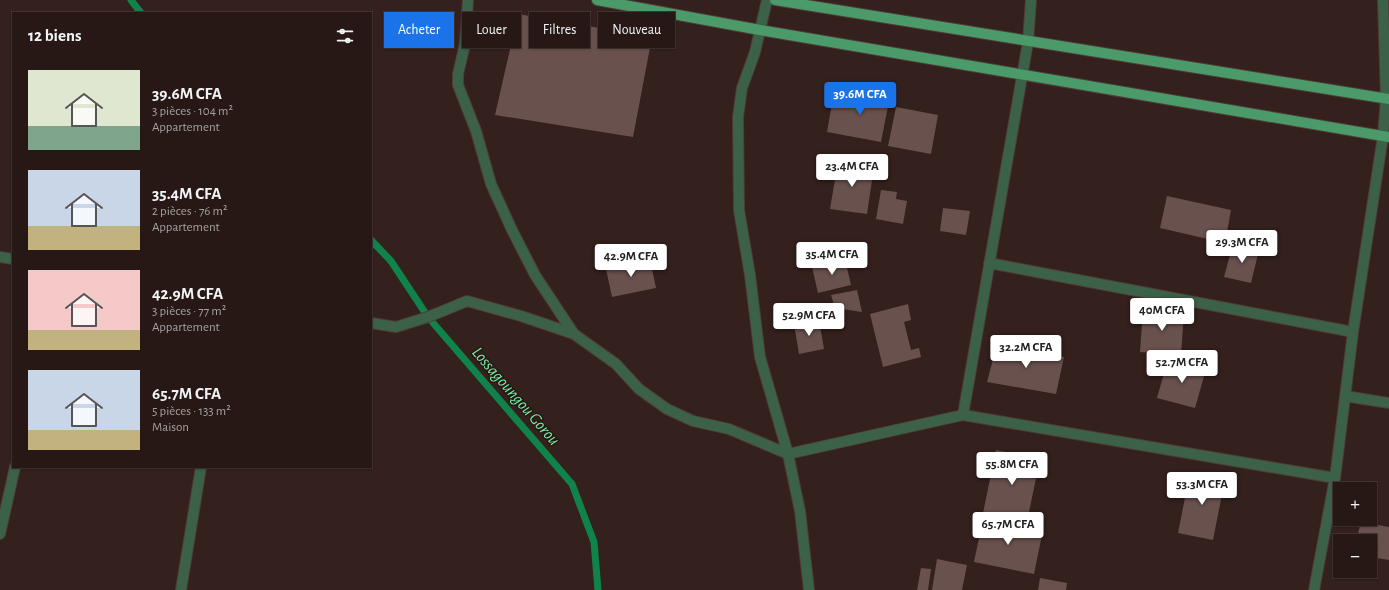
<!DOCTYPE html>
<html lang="fr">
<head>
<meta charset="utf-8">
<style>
	:root { --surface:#271816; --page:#2f211f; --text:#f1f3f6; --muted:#a4a0a1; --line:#433735; --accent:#1a73e8 }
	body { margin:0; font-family:"Alegreya Sans",sans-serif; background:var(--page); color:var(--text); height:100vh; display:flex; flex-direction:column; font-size:15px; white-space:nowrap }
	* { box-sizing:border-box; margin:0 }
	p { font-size:13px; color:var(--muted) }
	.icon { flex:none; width:22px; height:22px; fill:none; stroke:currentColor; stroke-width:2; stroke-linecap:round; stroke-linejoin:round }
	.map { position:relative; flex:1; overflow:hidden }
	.details { position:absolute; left:12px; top:12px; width:360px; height:456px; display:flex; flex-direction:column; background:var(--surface); border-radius:0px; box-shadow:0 1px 3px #0004,0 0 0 1px var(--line) }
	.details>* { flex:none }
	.top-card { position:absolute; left:384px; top:12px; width:380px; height:36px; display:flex; gap:8px }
	.controls { position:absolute; left:1333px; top:482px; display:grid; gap:8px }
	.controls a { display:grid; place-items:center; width:44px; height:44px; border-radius:0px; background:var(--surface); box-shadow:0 1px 3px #0004,0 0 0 1px var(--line); font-size:20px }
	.price { position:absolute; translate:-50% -34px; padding:0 9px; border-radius:4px; background:#fff; color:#222; font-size:13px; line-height:26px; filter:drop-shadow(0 1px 2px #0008) }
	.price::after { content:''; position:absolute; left:50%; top:24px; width:12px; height:9px; margin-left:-6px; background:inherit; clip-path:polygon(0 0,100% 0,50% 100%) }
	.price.active { background:var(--accent); color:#fff }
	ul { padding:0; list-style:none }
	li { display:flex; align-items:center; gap:12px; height:100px; padding:0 16px }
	li span { display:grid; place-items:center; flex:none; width:112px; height:80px; border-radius:0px; color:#555 }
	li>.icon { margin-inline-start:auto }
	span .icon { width:48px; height:48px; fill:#fffc; stroke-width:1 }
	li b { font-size:17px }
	h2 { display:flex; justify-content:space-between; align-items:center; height:48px; padding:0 16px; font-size:17px }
	.tag { padding:0 14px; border-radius:0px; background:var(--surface); box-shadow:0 1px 3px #0004,0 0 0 1px var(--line); font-size:14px; line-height:36px }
	.tag.active { background:var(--accent); color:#fff }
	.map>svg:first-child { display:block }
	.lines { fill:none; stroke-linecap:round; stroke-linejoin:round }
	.stream { stroke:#10834b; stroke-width:7 }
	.building { fill:#69514e }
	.minor-casing { stroke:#4f3c39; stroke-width:12 }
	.major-casing { stroke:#4f3c39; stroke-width:12 }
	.minor { stroke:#3c6149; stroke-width:10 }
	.major { stroke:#4b9b6a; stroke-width:10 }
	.labels { text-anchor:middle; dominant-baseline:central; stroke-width:3; stroke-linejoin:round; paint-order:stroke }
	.water-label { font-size:17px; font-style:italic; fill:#6ff0a3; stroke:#2a1614 }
</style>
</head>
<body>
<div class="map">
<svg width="1389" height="590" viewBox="0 0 1389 590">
	<rect width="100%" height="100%" fill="#34201d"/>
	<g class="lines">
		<path class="stream" d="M131,0L141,13
			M371,240L391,261L428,317L572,484L594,542L598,590"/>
	</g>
	<path class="building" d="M518,14L652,37L633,137L495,115Z
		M850,89L890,96L881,142L827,132L832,103L846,106Z
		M896,107L938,115L931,154L888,146Z
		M838,162L874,167L867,214L830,209Z
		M881,190L897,192L896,199L907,201L903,224L876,219Z
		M1167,196L1231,210L1225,243L1160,228Z
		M943,208L970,211L966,235L940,231Z
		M1233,244L1259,250L1251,283L1224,277Z
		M650,259L656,288L612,297L606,269Z
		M845,259L851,285L818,293L812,267Z
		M857,290L862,312L835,308L831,295Z
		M908,304L911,320L904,322L911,350L919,348L921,357L883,367L870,314Z
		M1143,309L1184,312L1181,355L1140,352Z
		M819,320L824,349L799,354L794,324Z
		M997,344L1064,357L1056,394L987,382Z
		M1168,359L1206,369L1195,408L1157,398Z
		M996,450L1040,459L1027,522L983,513Z
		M1190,472L1225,479L1213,540L1178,533Z
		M983,518L1043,530L1034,574L974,562Z
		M1361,522L1389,527V560L1370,557V541H1356Z
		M937,559L967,565L962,590H932Z
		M921,568L931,569L928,590H917Z
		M1040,578L1067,583L1066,590H1038Z"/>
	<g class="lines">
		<defs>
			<path id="minor" d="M468,0L465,44L458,74V85L476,131L491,184L512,230L535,275L574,334L616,364L639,389L667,409L693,421L729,429L788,454L963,415L1335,478
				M767,0L755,52L742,88L738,117L739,210L750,275L760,357L788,454L800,511L809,590
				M0,257L13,259
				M989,263L1353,332
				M371,323L396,327L428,317L467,301L521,316L574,334
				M1345,396L1389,403
				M963,415L1028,42L1031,0
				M0,534L15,467
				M181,590L201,467
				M1314,590L1335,478L1353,332L1383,136L1386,98L1383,0"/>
			<path id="major" d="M597,0L760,30L1389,137
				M775,0L1389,99"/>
		</defs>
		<use href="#minor" class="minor-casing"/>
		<use href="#major" class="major-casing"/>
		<use href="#minor" class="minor"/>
		<use href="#major" class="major"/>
	</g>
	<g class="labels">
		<g class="water-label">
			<text transform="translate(516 396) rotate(49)">Lossagoungou Gorou</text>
		</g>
	</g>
</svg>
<div class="controls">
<a>+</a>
<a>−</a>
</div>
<b class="price active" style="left:860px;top:116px">39.6M CFA</b>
<b class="price" style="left:852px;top:188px">23.4M CFA</b>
<b class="price" style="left:1242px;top:264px">29.3M CFA</b>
<b class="price" style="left:832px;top:276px">35.4M CFA</b>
<b class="price" style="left:631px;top:278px">42.9M CFA</b>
<b class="price" style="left:1162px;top:332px">40M CFA</b>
<b class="price" style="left:809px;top:337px">52.9M CFA</b>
<b class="price" style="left:1026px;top:369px">32.2M CFA</b>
<b class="price" style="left:1182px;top:384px">52.7M CFA</b>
<b class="price" style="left:1012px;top:486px">55.8M CFA</b>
<b class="price" style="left:1202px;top:506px">53.3M CFA</b>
<b class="price" style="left:1008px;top:546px">65.7M CFA</b>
<div class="top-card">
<a class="tag active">Acheter</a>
<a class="tag">Louer</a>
<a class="tag">Filtres</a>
<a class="tag">Nouveau</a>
</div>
<section class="details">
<h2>12 biens<svg class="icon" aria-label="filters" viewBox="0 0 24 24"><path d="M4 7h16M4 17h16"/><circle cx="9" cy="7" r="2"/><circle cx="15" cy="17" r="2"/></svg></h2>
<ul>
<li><span style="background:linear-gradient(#dfe7d0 70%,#7fa58c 0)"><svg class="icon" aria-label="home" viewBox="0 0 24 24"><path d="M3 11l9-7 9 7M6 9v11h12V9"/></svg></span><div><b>39.6M CFA</b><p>3 pièces · 104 m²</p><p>Appartement</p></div></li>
<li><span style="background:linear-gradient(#c9d6e8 70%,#c2b280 0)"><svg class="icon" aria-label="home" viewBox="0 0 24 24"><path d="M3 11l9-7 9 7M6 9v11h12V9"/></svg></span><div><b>35.4M CFA</b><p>2 pièces · 76 m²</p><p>Appartement</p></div></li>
<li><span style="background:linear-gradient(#f6c9c9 75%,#c2b280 0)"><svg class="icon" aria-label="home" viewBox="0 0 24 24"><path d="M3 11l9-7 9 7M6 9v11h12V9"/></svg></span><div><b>42.9M CFA</b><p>3 pièces · 77 m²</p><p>Appartement</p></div></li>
<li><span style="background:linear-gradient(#c9d6e8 75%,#c2b280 0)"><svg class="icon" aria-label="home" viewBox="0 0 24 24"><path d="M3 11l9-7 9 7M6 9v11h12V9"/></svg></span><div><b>65.7M CFA</b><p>5 pièces · 133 m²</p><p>Maison</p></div></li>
</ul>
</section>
</div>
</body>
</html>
